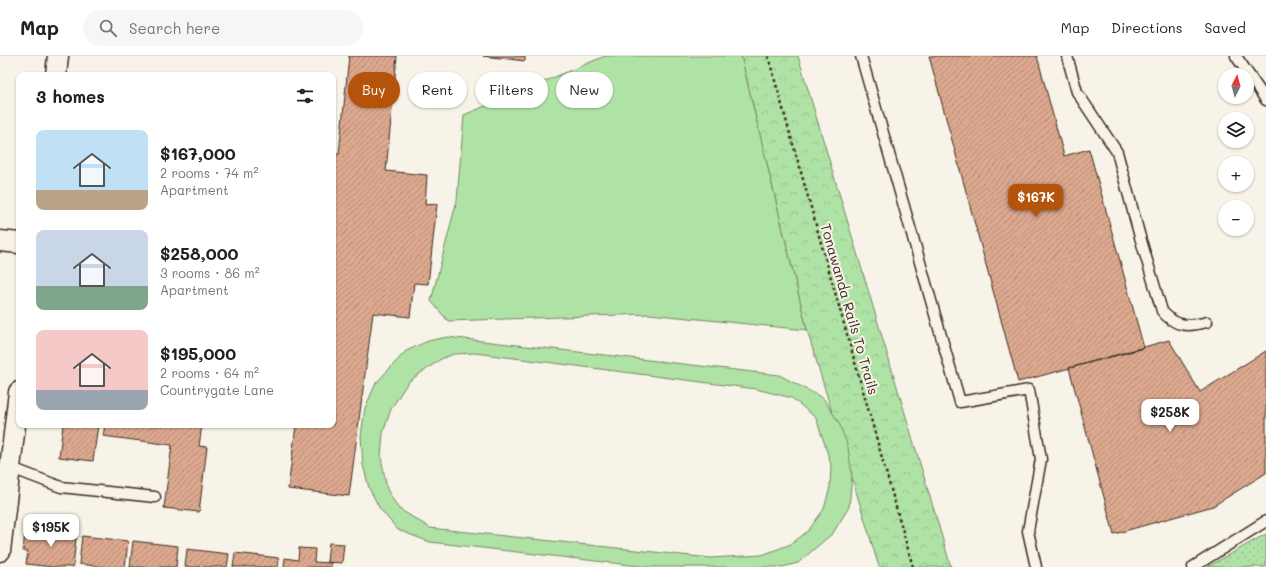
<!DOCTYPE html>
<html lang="en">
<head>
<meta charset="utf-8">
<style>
	:root { --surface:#fff; --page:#f6f6f6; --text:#202124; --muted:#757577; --line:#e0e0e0; --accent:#b45309 }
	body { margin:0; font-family:Mali,sans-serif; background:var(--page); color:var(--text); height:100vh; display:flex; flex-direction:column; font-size:15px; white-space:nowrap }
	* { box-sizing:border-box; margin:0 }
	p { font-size:13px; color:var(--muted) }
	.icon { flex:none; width:22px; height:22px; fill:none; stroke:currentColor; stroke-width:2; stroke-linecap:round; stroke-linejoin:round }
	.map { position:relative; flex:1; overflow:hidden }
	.sheet { position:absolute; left:16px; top:16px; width:320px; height:356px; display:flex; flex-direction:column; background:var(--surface); border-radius:8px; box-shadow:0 1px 3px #0004 }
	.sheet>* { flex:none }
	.banner { position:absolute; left:348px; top:16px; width:380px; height:36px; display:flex; gap:8px }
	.needle { width:26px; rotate:6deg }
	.buttons { position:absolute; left:1218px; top:12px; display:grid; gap:8px }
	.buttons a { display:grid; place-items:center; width:36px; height:36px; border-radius:50%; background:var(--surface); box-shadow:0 1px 3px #0004; font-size:20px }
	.price { position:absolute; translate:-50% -34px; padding:0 9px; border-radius:8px; background:#fff; color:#222; font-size:13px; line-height:26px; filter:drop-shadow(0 1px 2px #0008) }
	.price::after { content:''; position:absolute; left:50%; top:24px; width:12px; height:9px; margin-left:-6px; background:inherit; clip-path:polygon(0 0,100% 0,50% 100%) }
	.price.selected { background:var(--accent); color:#fff }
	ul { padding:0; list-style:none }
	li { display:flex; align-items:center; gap:12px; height:100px; padding:0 20px }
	li span { display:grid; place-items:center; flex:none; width:112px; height:80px; border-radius:8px; color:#555 }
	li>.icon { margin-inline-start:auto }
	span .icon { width:48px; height:48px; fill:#fffc; stroke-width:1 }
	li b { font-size:17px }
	h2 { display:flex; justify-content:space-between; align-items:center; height:48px; padding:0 20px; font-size:17px }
	.chip { padding:0 14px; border-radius:18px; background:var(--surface); box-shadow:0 1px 3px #0004; font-size:14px; line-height:36px }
	.chip.selected { background:var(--accent); color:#fff }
	header { display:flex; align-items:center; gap:24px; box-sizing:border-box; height:56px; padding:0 20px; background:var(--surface); border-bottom:1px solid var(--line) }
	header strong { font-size:19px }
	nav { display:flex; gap:22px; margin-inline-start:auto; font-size:14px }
	.search { width:280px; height:36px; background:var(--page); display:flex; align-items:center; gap:10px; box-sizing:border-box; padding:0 14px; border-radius:22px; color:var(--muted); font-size:15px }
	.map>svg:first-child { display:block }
	.grass { fill:url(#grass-dots); stroke:#758662 }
	.forest { fill:url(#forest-crowns); stroke:#758662 }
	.pitch { fill:#afe3a5; stroke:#758662; fill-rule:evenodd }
	.building { fill:url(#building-hatch); stroke:#3b2a1e }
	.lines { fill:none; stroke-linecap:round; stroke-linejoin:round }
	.service-casing { stroke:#3b2a1e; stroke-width:13 }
	.minor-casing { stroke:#3b2a1e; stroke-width:23 }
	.path { stroke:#3b2a1e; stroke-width:2.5; stroke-dasharray:3 3; stroke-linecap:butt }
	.service { stroke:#f7f3e8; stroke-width:10 }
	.minor { stroke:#f7f3e8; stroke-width:20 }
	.labels { text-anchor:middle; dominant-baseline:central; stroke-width:4; stroke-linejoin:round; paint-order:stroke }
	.street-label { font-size:14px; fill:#3b2a1e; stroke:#f7f3e8 }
</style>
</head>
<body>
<header>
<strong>Map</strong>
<div class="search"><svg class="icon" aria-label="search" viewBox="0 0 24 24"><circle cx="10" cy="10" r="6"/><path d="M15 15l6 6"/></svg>Search here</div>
<nav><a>Map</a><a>Directions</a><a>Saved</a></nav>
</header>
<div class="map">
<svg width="1266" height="511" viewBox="0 0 1266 511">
	<defs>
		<pattern id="grass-dots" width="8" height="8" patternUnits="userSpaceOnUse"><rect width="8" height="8" fill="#afe3a5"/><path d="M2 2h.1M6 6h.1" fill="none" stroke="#97c38e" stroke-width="1.8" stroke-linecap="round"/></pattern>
		<pattern id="forest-crowns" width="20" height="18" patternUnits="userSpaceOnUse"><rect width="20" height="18" fill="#afe3a5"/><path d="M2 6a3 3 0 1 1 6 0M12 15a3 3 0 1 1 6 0" fill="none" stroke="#97c38e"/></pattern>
		<pattern id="building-hatch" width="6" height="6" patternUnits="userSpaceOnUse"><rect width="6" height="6" fill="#dca98f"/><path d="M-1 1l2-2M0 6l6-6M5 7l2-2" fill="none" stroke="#b48a74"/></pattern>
	</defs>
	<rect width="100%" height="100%" fill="#f7f3e8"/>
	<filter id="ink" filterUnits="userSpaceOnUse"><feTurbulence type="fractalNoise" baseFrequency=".025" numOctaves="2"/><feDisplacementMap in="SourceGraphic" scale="8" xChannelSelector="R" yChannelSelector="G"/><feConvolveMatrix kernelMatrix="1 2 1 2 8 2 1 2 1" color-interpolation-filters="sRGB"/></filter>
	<g filter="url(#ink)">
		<path class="grass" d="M1266,478V511H1207Z"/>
		<path class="forest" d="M741,0H798L951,511H879L807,274Z"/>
		<path class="pitch" d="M605,0H741L807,274L649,258L448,265L431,245L457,144L464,59Z
			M447,281L779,319L823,342L839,367L848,391L852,420L849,451L833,477L798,507L782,511H648L430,486L398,474L380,453L369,432L363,409L361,380L365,352L376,327L406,295L428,285ZM475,297L756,333L792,342L816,362L824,386L831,409L830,431L824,453L808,475L791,488L762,499L710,502L430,472L398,452L387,433L381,401L383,377L391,353L408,326L441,303L454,298Z"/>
		<path class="building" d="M349,0H397L386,115L427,119L425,149L437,148L428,228L414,227L410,261L373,257L349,440L288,433L296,369H333V98H339Z
			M483,0H525V5Z
			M929,0H1037L1064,100L1089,93L1144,292L1018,326Z
			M1169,284L1200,336L1266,295V417L1213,450L1114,478L1069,312Z
			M63,369H98L93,405L59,401Z
			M105,369H202L199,390L207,391L199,456L164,452L172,389L103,380Z
			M59,470L77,472L73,511H53L26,508L28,495H23L25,476L57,480Z
			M82,480L128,485L125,511H106L79,508Z
			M133,485L178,490L176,511H130Z
			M329,487L344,488L342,507L327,506Z
			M299,492L315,493L314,506L331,507V511H284L285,502L298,504Z
			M187,493L229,498L227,511H185Z
			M235,497L279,502L278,511H233Z"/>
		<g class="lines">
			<defs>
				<path id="service" d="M861,0L960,346L1029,334L1041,403L1028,475L1036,511
					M1067,0L1077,36L1117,96L1140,181L1162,255C1175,271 1188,271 1207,266
					M1236,0L1266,44
					M9,411L61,431L155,441
					M1193,511L1266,465"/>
				<path id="minor" d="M56,19L58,0
					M0,185L19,187
					M0,495L19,336"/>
			</defs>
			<use href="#service" class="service-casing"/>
			<use href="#minor" class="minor-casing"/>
			<path class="path" d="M768,0L913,511"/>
			<use href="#service" class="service"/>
			<use href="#minor" class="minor"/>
		</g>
	</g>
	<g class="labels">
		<g class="street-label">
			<text transform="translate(850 253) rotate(74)">Tonawanda Rails To Trails</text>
		</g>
	</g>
</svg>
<div class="buttons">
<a><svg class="needle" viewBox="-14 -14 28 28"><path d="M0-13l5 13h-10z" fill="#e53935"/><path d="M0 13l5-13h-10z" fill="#757577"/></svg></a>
<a><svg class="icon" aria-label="layers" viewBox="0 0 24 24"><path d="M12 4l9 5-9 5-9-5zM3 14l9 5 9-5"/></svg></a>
<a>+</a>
<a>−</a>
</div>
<b class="price selected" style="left:1036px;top:162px">$167K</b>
<b class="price" style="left:1170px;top:377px">$258K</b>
<b class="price" style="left:51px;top:492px">$195K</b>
<div class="banner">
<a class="chip selected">Buy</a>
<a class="chip">Rent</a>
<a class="chip">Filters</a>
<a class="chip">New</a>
</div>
<section class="sheet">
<h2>3 homes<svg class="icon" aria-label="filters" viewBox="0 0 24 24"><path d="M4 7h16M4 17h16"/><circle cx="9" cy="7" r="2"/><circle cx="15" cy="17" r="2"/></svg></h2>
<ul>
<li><span style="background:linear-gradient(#bfe0f5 75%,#b9a48a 0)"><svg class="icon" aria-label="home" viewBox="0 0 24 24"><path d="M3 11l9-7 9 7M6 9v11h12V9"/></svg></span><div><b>$167,000</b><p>2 rooms · 74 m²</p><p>Apartment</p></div></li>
<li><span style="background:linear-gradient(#c9d6e8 70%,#7fa58c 0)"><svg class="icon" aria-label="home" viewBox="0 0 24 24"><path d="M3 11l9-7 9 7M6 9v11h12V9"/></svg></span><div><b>$258,000</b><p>3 rooms · 86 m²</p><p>Apartment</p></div></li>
<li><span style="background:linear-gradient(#f6c9c9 75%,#9aa5b1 0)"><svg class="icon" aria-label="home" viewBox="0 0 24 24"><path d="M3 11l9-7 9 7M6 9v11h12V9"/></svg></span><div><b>$195,000</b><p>2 rooms · 64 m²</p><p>Countrygate Lane</p></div></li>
</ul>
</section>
</div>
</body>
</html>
